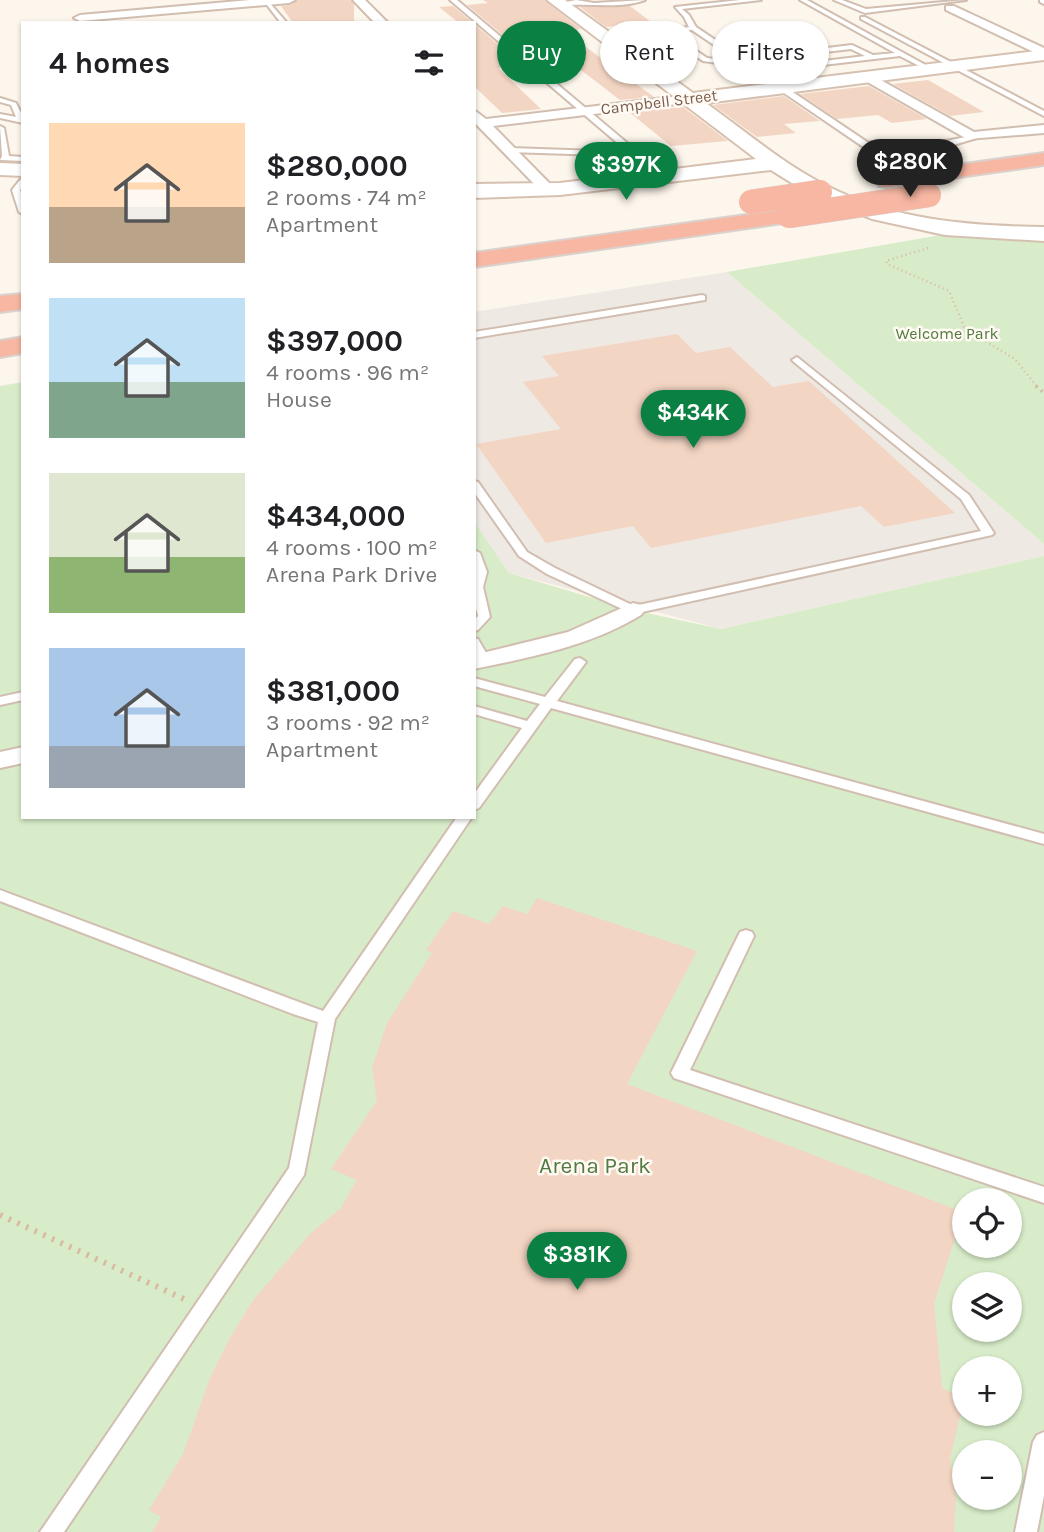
<!DOCTYPE html>
<html lang="en">
<head>
<meta charset="utf-8">
<style>
	:root { --surface:#fff; --page:#f6f6f6; --text:#202124; --muted:#757577; --accent:#0b8043 }
	body { margin:0; font-family:Karla,sans-serif; background:var(--page); color:var(--text); height:100vh; display:flex; flex-direction:column; font-size:26px; white-space:nowrap }
	* { box-sizing:border-box; margin:0 }
	p { font-size:23px; color:var(--muted) }
	.icon { flex:none; width:38px; height:38px; fill:none; stroke:currentColor; stroke-width:2; stroke-linecap:round; stroke-linejoin:round }
	.map { position:relative; flex:1; overflow:hidden }
	.details { position:absolute; left:21px; top:21px; width:455px; height:798px; display:flex; flex-direction:column; background:var(--surface); border-radius:0px; box-shadow:0 2px 5px #0004 }
	.details>* { flex:none }
	.guide { position:absolute; left:497px; top:21px; width:441px; height:63px; display:flex; gap:14px }
	.buttons { position:absolute; left:952px; top:1188px; display:grid; gap:14px }
	.buttons a { display:grid; place-items:center; width:70px; height:70px; border-radius:50%; background:var(--surface); box-shadow:0 2px 5px #0004; font-size:35px }
	.price { position:absolute; translate:-50% -60px; padding:0 16px; border-radius:24px; background:var(--accent); color:#fff; font-size:23px; line-height:46px; filter:drop-shadow(0 2px 4px #0008) }
	.price::after { content:''; position:absolute; left:50%; top:42px; width:21px; height:16px; margin-left:-10px; background:inherit; clip-path:polygon(0 0,100% 0,50% 100%) }
	.price.on { background:#222; color:#fff }
	ul { padding:0; list-style:none }
	li { display:flex; align-items:center; gap:21px; height:175px; padding:0 28px }
	li span { display:grid; place-items:center; flex:none; width:196px; height:140px; border-radius:0px; color:#555 }
	li>.icon { margin-inline-start:auto }
	span .icon { width:84px; height:84px; fill:#fffc; stroke-width:1 }
	li b { font-size:30px }
	h2 { display:flex; justify-content:space-between; align-items:center; height:84px; padding:0 28px; font-size:30px }
	.chip { padding:0 24px; border-radius:32px; background:var(--surface); box-shadow:0 2px 5px #0004; font-size:24px; line-height:63px }
	.chip.on { background:var(--accent); color:#fff }
	.map>svg:first-child { display:block }
	.industrial { fill:#efe9e4 }
	.green { fill:#d8ecc9; fill-rule:evenodd }
	.building { fill:#f3d5c3 }
	.lines { fill:none; stroke-linecap:round; stroke-linejoin:round }
	.lane-casing { stroke:#d1beb0; stroke-width:4 }
	.street-casing { stroke:#d1beb0; stroke-width:4 }
	.secondary-casing { stroke:#d6c0b0; stroke-width:4 }
	.highway-casing { stroke:#dad1cd; stroke-width:4 }
	.path-far2 { stroke:#d9b8a5; stroke-width:2.5; stroke-dasharray:1 3.5; stroke-linecap:butt }
	.path-far1 { stroke:#d9b8a5; stroke-width:3.5; stroke-dasharray:2 4.5; stroke-linecap:butt }
	.path { stroke:#d9b8a5; stroke-width:6; stroke-dasharray:2.5 7; stroke-linecap:butt }
	.lane { fill:#fff; fill-rule:evenodd }
	.street { fill:#fff; fill-rule:evenodd }
	.secondary { fill:#fff; fill-rule:evenodd }
	.highway { fill:#f7b7a3; fill-rule:evenodd }
	.highway-bridge-casing { stroke:#dad1cd; stroke-width:25; stroke-linecap:butt }
	.highway-bridge { stroke:#f7b7a3; stroke-width:24 }
	.labels { text-anchor:middle; dominant-baseline:central; stroke-width:5; stroke-linejoin:round; paint-order:stroke }
	.far-street-label { font-size:16px; fill:#7a5c4d; stroke:#fffaf3 }
	.far-park-label { font-size:16px; fill:#537a41; stroke:#fffaf3 }
	.near-park-label { font-size:23px; fill:#537a41; stroke:#fffaf3 }
</style>
</head>
<body>
<div class="map">
<svg width="1044" height="1532" viewBox="0 0 1044 1532">
	<rect width="100%" height="100%" fill="#fdf6ec"/>
	<path class="industrial" d="M727,272L1044,544V556L721,629L509,573L474,521V312Z"/>
	<path class="green" d="M970,230L1044,234V544L727,272Z
		M23,382V817H474V521L509,573L633,610L721,629L1044,556V1532H0V386ZM964,1200H1010V1246H964ZM964,1284H1010V1330H964ZM964,1368H1010V1414H964ZM964,1452H1010V1498H964Z"/>
	<path class="building" d="M297,0H350L354,4V23H293L281,6L290,5Z
		M483,0H544L581,29L564,31L654,97L620,100L568,60L536,63L467,5L488,3Z
		M453,6L473,23H459L439,7Z
		M630,6L651,22L606,27L580,7Z
		M474,24L522,65L498,68L541,109L502,113L474,86Z
		M928,80L984,112L950,116L893,84Z
		M869,86L927,119L892,123L878,115L837,119L800,94Z
		M784,96L820,121L784,124L796,133L757,137L713,105Z
		M683,107L728,141L671,146L629,112Z
		M677,334L696,353L730,347L773,387L809,381L955,513L884,527L861,506L651,548L633,526L546,543L476,444L561,429L523,382L559,376L542,356Z
		M537,898L697,951L627,1084L963,1212L934,1304L942,1388L964,1399L950,1459L956,1497L954,1532H152L161,1517L149,1510L183,1454L210,1378L231,1336L254,1299L311,1233L340,1209L357,1180L331,1169L377,1101L372,1068L387,1023L432,953L426,950L453,911L489,924L503,906L527,914Z"/>
	<g class="lines">
		<defs>
			<path id="lane" d="M450,0H457L664,174V178H658L633,156L507,152L506,150L510,148L628,152Z
				M576,0L594,3L645,0C618,10 587,2 560,6L557,4Z
				M740,0H761L682,9L689,15L696,27L742,58L852,45L873,55L895,53L800,0H807L931,68V70H927L900,56L763,72L867,142L892,146H921L976,135L980,137L950,146L921,150L892,151L862,146L746,67L703,61L661,33L605,39L602,37L689,27L684,17L675,7ZM692,30L739,62L707,58L668,32ZM851,49L865,56L758,69L747,61Z
				M834,0H842L866,9L966,0L865,13Z
				M1040,0H1044V4L1040,2Z
				M264,1H268L287,23H281Z
				M861,17H865L1044,111V116L861,19Z
				M0,98L16,103L23,117V123L0,118V114L16,117L11,105L0,102Z
				M0,126L4,128L9,156L23,157V161L0,160L2,156Z
				M20,180H23V187L20,190L23,199V214L19,212L12,190Z
				M702,295L705,296V300L474,338V332Z
				M797,357L969,495L994,533L992,535L633,614L547,574L519,556L474,492V481L478,482L527,552L555,568L634,606L981,531L961,499L794,362L792,360Z
				M474,550L480,553L487,572L483,587L490,617L478,630L474,631V620L478,616L474,601Z
				M474,638L478,639L490,660L489,663L484,664C472,661 474,648 474,638Z
				M580,658L586,662L557,701L1044,834V844L551,708L479,808L474,810V794L522,728L474,714V706L527,721L540,704L474,686V678L545,697L575,659Z
				M23,692V700L0,705V697Z
				M457,817H472L335,1019L304,1175L64,1532H40L289,1168L318,1022L293,1014L0,901V890L323,1011Z
				M746,930L752,932L754,936L690,1070L1044,1187V1203L674,1078L671,1073L738,936L740,932Z
				M1044,1432V1496L1037,1532H1015L1033,1442L1037,1435Z"/>
			<path id="street" d="M250,0H295L289,3L80,21L74,18L80,15Z
				M353,0H365L388,23H375Z
				M946,6H954L1044,48V57L946,10Z
				M868,73L974,132L1044,125V133L967,139L864,80V74Z
				M689,95L695,99L694,102L493,126L553,187L555,190L553,193H543L474,122V110L486,119Z
				M633,603L641,605L645,610L641,615C590,646 532,657 474,669V655L568,632Z
				M23,747V763L0,768V752Z"/>
			<path id="secondary" d="M547,0H565L693,93L1044,50V60L706,103C745,131 782,163 825,185C892,220 969,226 1044,227V241L945,235L872,219L811,195L771,170L560,195L474,198V184L560,183L756,159Z
				M0,163L23,164V176L0,175Z"/>
			<path id="highway" d="M1044,153V165L887,187L879,186L876,181L879,176L887,175Z
				M789,209L797,211L800,216L797,221L474,267V253Z
				M23,294V309L0,312V296Z
				M23,337V353L0,357V341Z"/>
		</defs>
		<use href="#lane" class="lane-casing"/>
		<use href="#street" class="street-casing"/>
		<use href="#secondary" class="secondary-casing"/>
		<use href="#highway" class="highway-casing"/>
		<path class="path-far2" d="M928,248L886,261L887,264L949,291L965,329L1015,359L1038,388"/>
		<path class="path-far1" d="M1036,386L1044,393"/>
		<path class="path" d="M0,1215L184,1299"/>
		<use href="#lane" class="lane"/>
		<use href="#street" class="street"/>
		<use href="#secondary" class="secondary"/>
		<use href="#highway" class="highway"/>
		<defs>
			<path id="highway-bridge" d="M751,202L820,192
				M789,216L929,195"/>
		</defs>
		<use href="#highway-bridge" class="highway-bridge-casing"/>
		<use href="#highway-bridge" class="highway-bridge"/>
	</g>
	<g class="labels">
		<g class="far-street-label">
			<text transform="translate(659 102) rotate(-7)">Campbell Street</text>
		</g>
		<g class="far-park-label">
			<text x="947" y="333">Welcome Park</text>
		</g>
		<g class="near-park-label">
			<text x="595" y="1165">Arena Park</text>
		</g>
	</g>
</svg>
<div class="buttons">
<a><svg class="icon" aria-label="locate" viewBox="0 0 24 24"><circle cx="12" cy="12" r="6"/><path d="M12 2v4M12 18v4M2 12h4M18 12h4"/></svg></a>
<a><svg class="icon" aria-label="layers" viewBox="0 0 24 24"><path d="M12 4l9 5-9 5-9-5zM3 14l9 5 9-5"/></svg></a>
<a>+</a>
<a>−</a>
</div>
<b class="price on" style="left:910px;top:199px">$280K</b>
<b class="price" style="left:626px;top:202px">$397K</b>
<b class="price" style="left:693px;top:450px">$434K</b>
<b class="price" style="left:577px;top:1292px">$381K</b>
<div class="guide">
<a class="chip on">Buy</a>
<a class="chip">Rent</a>
<a class="chip">Filters</a>
</div>
<section class="details">
<h2>4 homes<svg class="icon" aria-label="filters" viewBox="0 0 24 24"><path d="M4 7h16M4 17h16"/><circle cx="9" cy="7" r="2"/><circle cx="15" cy="17" r="2"/></svg></h2>
<ul>
<li><span style="background:linear-gradient(#ffd9b3 60%,#b9a48a 0)"><svg class="icon" aria-label="home" viewBox="0 0 24 24"><path d="M3 11l9-7 9 7M6 9v11h12V9"/></svg></span><div><b>$280,000</b><p>2 rooms · 74 m²</p><p>Apartment</p></div></li>
<li><span style="background:linear-gradient(#bfe0f5 60%,#7fa58c 0)"><svg class="icon" aria-label="home" viewBox="0 0 24 24"><path d="M3 11l9-7 9 7M6 9v11h12V9"/></svg></span><div><b>$397,000</b><p>4 rooms · 96 m²</p><p>House</p></div></li>
<li><span style="background:linear-gradient(#dfe7d0 60%,#8fb573 0)"><svg class="icon" aria-label="home" viewBox="0 0 24 24"><path d="M3 11l9-7 9 7M6 9v11h12V9"/></svg></span><div><b>$434,000</b><p>4 rooms · 100 m²</p><p>Arena Park Drive</p></div></li>
<li><span style="background:linear-gradient(#a9c7e8 70%,#9aa5b1 0)"><svg class="icon" aria-label="home" viewBox="0 0 24 24"><path d="M3 11l9-7 9 7M6 9v11h12V9"/></svg></span><div><b>$381,000</b><p>3 rooms · 92 m²</p><p>Apartment</p></div></li>
</ul>
</section>
</div>
</body>
</html>
